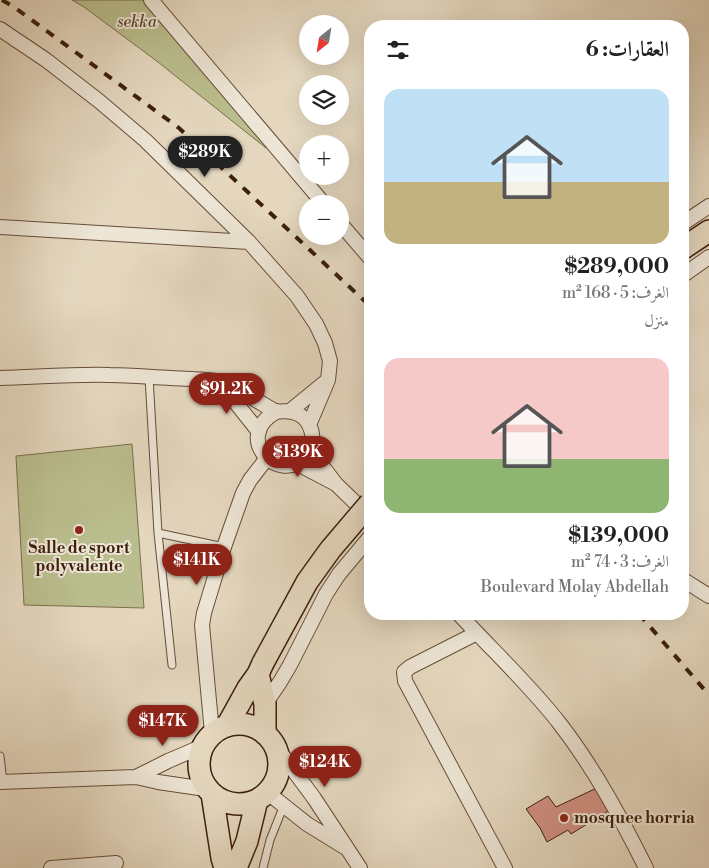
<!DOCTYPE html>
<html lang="ar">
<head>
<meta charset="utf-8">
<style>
	:root { --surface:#fff; --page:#f2f2f2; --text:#222; --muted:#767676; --accent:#8f2418 }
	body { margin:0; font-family:"Libre Bodoni",Amiri,serif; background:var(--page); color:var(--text); direction:rtl; height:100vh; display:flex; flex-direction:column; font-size:19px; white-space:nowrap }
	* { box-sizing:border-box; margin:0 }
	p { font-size:16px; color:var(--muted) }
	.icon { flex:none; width:28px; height:28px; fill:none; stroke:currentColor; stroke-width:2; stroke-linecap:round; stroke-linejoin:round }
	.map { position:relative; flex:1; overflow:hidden; direction:ltr }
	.side { position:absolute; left:364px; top:20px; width:325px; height:600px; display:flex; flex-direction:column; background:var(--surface); border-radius:20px; box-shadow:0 5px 20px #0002; direction:rtl }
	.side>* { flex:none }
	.needle { width:32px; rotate:210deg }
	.controls { position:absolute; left:299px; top:15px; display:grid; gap:10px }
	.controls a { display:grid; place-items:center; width:50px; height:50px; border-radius:50%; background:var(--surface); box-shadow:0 5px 20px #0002; font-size:25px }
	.price { position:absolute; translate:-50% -42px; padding:0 11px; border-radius:18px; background:var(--accent); color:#fff; font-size:16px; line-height:32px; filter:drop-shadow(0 1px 2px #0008) }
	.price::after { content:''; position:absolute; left:50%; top:30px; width:15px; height:11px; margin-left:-8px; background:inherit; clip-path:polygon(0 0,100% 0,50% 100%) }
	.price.selected { background:#222; color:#fff }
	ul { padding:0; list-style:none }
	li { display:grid; align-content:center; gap:10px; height:265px; padding:0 20px }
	li span { display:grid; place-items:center; height:155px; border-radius:15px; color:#555 }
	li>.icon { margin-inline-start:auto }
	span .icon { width:90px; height:90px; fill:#fffc; stroke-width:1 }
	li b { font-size:21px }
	h2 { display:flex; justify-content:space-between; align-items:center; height:60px; padding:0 20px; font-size:21px }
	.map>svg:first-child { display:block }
	.green { fill:#babd8d; stroke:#7c6e4c }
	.building { fill:#d19082; stroke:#3e1f0b }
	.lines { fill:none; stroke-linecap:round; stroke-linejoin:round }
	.service-casing { stroke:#684d38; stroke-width:9 }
	.minor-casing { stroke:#684d38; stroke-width:16 }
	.primary-casing { stroke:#3e1f0b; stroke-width:24 }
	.service { stroke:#ede5d5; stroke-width:7 }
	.minor { stroke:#ede5d5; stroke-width:14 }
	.primary { stroke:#e4d7be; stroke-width:21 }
	.rail { stroke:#3e1f0b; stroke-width:4; stroke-dasharray:9 9; stroke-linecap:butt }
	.primary-bridge-casing { stroke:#3e1f0b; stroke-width:24; stroke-linecap:butt }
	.primary-bridge { stroke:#e4d7be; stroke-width:21 }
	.poi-dot { fill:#8f2418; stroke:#ede5d5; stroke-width:2 }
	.labels { text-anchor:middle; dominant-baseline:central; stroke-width:4; stroke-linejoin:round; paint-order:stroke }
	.park-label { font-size:16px; font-style:italic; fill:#5d462c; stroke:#ede5d5 }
	.poi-label { font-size:16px; font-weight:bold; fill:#3e1f0b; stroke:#ede5d5 }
</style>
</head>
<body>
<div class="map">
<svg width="709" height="868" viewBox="0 0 709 868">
	<rect width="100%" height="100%" fill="#e4d7be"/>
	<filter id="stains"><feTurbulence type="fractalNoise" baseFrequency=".004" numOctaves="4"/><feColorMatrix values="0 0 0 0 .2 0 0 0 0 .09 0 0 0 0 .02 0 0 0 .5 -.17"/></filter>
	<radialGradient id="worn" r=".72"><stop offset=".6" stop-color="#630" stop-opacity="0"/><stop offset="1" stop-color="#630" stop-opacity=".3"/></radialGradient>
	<path class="green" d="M72,0H143L272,142L266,148L158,62L84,7Z
		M132,444L144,608L24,605L16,456Z"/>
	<path class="building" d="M599,787L613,808L571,834L568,830L547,842L540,828L526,809L548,796L556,807Z"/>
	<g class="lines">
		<defs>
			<path id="service" d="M149,377L158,533L172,665
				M158,533L224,547
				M0,756L3,782
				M263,868L270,840L284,805"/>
			<path id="minor" d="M151,0L324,204
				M0,29L46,60L99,101L145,140L249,242L297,296L316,324L325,343L330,361L328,380
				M340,223L370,258
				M682,224L709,206
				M0,227L249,242
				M682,276L709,257
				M0,378C37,377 73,374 110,375C130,375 150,377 171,378C186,379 201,379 216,381C221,381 226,384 230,386C245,393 259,402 273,410C279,413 285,410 292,412C312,416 319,442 305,457C278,486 232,436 276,412
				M220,383L259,432
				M290,411L328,380L309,425
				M296,463L336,484L310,450
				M336,484L369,516
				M682,579L709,596
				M459,614C493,651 530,685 560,724C594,768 621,818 646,868
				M477,633L410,667L404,672L405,681L505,868
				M265,704L280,682L290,665L326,594L339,574L370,537
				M212,733L202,625L204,613L224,547L243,493L250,480L267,458
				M274,744L314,798L360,868
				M136,777L168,761L203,746
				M0,782L136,777L158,782L206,789
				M268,793L307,824L346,848
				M51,868L116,863"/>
			<path id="primary" d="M682,249L709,231
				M258,674L265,704V734
				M199 764a40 40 0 1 1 80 0a40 40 0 1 1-80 0Z
				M227,726L248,688L258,674L263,663
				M212,794L222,858L225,868
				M236,868L247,841L257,800"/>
		</defs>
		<use href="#service" class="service-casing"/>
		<use href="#minor" class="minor-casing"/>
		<use href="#primary" class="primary-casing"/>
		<use href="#service" class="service"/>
		<use href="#minor" class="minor"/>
		<use href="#primary" class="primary"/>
		<path class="rail" d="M2,0L14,7L179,128L370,306
			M639,614L709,695"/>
		<defs>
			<path id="primary-bridge" d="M263,663L307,582L330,550L370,503"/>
		</defs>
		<use href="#primary-bridge" class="primary-bridge-casing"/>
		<use href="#primary-bridge" class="primary-bridge"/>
	</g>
	<g class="poi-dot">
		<circle cx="79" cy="530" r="5"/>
		<circle cx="564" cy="818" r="5"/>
	</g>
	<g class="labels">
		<g class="park-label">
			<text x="137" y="22">sekka</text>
		</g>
		<g class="poi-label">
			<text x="79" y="548">Salle de sport<tspan x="79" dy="18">polyvalente</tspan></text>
			<text x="574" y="818" text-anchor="start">mosquee horria</text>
		</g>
	</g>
	<rect width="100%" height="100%" filter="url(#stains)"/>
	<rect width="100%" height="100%" fill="url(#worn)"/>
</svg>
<div class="controls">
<a><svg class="needle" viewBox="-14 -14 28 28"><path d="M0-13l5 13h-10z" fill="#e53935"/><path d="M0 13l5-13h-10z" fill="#767676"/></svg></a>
<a><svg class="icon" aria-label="layers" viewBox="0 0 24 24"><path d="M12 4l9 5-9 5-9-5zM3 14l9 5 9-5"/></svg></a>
<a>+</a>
<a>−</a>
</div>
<b class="price selected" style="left:205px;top:178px">$289K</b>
<b class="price" style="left:227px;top:415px">$91.2K</b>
<b class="price" style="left:298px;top:478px">$139K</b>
<b class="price" style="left:197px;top:586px">$141K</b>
<b class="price" style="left:163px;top:747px">$147K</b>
<b class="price" style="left:325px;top:788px">$124K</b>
<section class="side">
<h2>العقارات: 6<svg class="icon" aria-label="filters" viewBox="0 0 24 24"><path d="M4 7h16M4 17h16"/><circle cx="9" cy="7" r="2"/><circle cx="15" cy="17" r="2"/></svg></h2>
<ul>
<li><span style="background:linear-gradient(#bfe0f5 60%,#c2b280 0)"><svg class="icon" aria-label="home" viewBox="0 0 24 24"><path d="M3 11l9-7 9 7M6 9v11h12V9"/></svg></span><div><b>$289,000</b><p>الغرف: 5 · 168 m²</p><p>منزل</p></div></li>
<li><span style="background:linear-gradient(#f6c9c9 65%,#8fb573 0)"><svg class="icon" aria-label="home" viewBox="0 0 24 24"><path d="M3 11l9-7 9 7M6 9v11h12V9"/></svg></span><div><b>$139,000</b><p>الغرف: 3 · 74 m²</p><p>Boulevard Molay Abdellah</p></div></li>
</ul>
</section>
</div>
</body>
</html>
